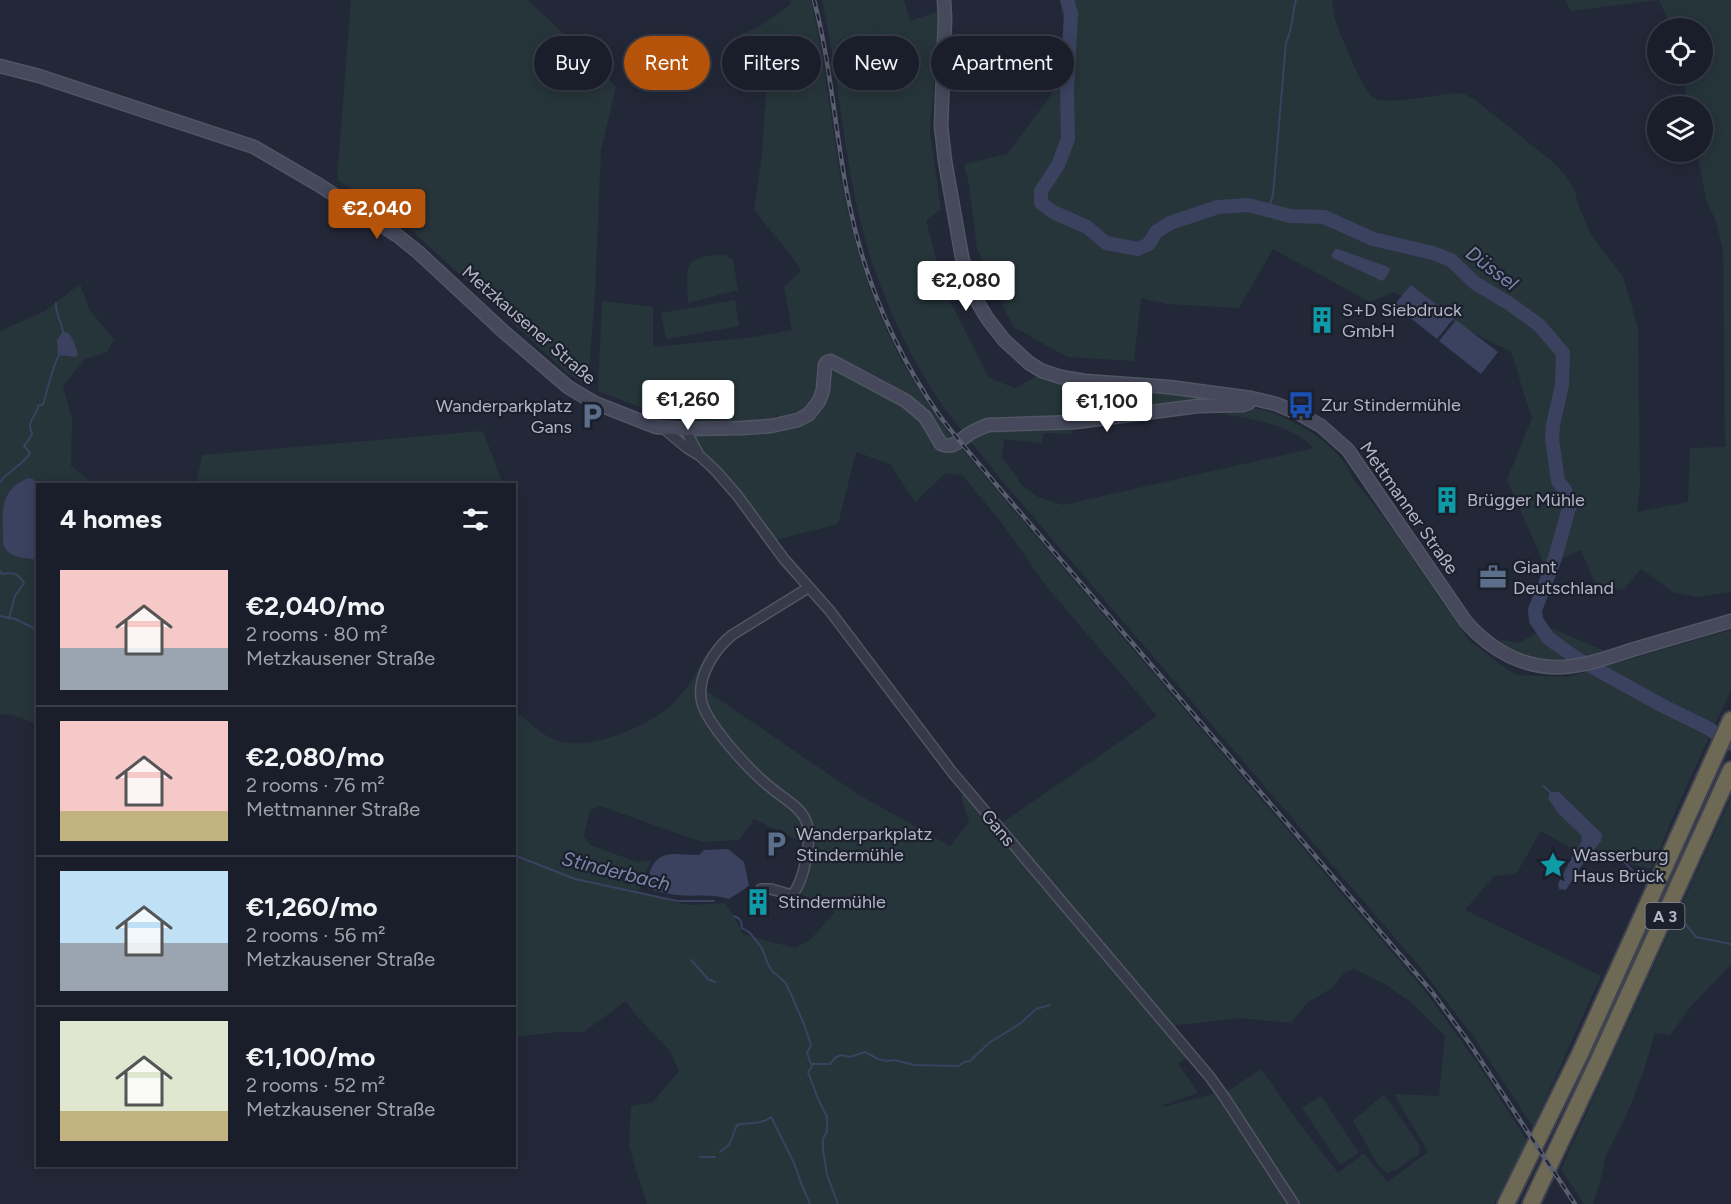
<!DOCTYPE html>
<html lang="en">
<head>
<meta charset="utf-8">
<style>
	:root { --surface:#1a1e2a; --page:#232732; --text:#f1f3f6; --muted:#9fa2a8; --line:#383c47; --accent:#b45309 }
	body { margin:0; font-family:Figtree,sans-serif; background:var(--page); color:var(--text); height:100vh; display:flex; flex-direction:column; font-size:22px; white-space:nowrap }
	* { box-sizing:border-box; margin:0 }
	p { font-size:20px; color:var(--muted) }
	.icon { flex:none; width:33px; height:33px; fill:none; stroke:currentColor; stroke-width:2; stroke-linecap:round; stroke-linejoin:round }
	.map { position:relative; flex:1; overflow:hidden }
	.drawer { position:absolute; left:36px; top:483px; width:480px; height:684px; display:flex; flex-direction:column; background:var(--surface); border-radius:0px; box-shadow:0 3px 15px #0003,0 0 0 2px var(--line) }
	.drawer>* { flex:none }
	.top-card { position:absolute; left:534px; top:36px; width:570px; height:54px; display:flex; gap:12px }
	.buttons { position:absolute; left:1647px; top:18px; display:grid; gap:12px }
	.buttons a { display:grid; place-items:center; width:66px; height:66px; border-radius:50%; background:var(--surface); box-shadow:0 3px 15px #0003,0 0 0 2px var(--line); font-size:30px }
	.price { position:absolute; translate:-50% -51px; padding:0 14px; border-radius:6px; background:#fff; color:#222; font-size:20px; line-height:39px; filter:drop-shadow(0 2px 3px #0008) }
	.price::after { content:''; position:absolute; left:50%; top:36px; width:18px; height:14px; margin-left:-9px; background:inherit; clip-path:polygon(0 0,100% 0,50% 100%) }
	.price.current { background:var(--accent); color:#fff }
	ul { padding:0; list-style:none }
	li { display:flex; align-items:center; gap:18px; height:150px; padding:0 24px }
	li+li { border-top:2px solid var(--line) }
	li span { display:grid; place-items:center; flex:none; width:168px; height:120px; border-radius:0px; color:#555 }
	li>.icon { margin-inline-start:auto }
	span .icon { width:72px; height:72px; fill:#fffc; stroke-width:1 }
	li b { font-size:26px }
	h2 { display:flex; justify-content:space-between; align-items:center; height:72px; padding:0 24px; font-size:26px }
	.pill { padding:0 21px; border-radius:27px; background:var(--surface); box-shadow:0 3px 15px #0003,0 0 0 2px var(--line); font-size:21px; line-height:54px }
	.pill.current { background:var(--accent); color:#fff }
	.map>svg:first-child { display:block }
	.green { fill:#26353a }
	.water { fill:#3a4260 }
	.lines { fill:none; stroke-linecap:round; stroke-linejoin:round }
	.stream { stroke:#3a4260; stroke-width:2 }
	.river { stroke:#3a4260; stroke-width:14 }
	.street-casing { stroke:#525563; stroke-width:12 }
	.secondary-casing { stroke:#525563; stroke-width:15 }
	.highway-casing { stroke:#3f4250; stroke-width:20 }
	.street { stroke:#373b49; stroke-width:9 }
	.secondary { stroke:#45495b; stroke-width:12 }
	.highway { stroke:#6e6955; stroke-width:16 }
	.rail-casing { stroke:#595e6f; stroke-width:4.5 }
	.rail { stroke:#1c202d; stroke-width:2; stroke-dasharray:7; stroke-linecap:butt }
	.labels { text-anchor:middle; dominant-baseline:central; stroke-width:4.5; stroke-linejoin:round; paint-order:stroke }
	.shield { fill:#1c202d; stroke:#858897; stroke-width:1.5 }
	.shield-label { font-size:16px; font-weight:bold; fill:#b2b5c5 }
	.poi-label { font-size:18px; fill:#b2b5c5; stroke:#1c202d; text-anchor:start }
	.street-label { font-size:18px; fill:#b2b5c5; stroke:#1c202d }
	.water-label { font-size:20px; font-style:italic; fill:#7c86aa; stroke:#1c202d }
</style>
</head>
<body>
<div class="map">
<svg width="1731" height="1204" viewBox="0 0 1731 1204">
	<rect width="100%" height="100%" fill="#232838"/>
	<path class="green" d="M351,0H528L583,52L616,87L601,150L595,292L588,386L567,373L400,220L337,180Z
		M791,0H811C827,65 831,133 845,199C856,251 872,302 896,350C912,382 933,411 953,439L1425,991L1478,1064L1527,1141L1494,1204H1296L1225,1093L1261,1069L1294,1116L1338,1173L1364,1153L1387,1182L1428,1152L1394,1094L1439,1096L1445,1036L1412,1003L1383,983L1354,969L1345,972L1332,988L1307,1003L1291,1023L1240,1018L1170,1026L1188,1057L1178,1063L1198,1093L1161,1106L1162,1107L1217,1093L1291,1204H647L629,1146L631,1106L653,1102L679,1071L670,1051L633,1012L626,1001L584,1032H559L515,1037L514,710C527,720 540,734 555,740C587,752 636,730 663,712C672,706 681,694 688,686C697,676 700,659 711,652L696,686L698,703L716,733L747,773L778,799L796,811L802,820L805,844L754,819L739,840L702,842L600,806L590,810L584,836L590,845L637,862L651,860L638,893L688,905L725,903L734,915L742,934L795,948L811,939L835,912L801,894L813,848L811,824L748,763L717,726L705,703L704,689L859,795L950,846L969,822L961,797L963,794L989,822L1002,823L1157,716L1047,587L1001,522L963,476L946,473L915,502L890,464L856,452L838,524L776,540L718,466L703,451L694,435L754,434L785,426L777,415L768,422L686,426L683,418L658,414L598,391L602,301L653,307V347L755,337L792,330L784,287L801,271C788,248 769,231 754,209L762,155L767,80L750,73L741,34L758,27L790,5Z
		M822,0H904L910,21L940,11L930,131L941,209L926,220L944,289L989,378L1015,388L1037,376L1058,383L1141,393L1187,394L1234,399L1131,409L1072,416L1071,434L1044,433L1041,443L1004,439L1002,457L1022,485L1038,497L1063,505L1314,448C1290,424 1256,420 1224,414C1233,410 1246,407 1256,409C1287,413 1342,446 1352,477L1393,530L1468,639L1502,666L1516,675L1568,677L1731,630V690L1687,785L1651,869L1576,851L1541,831L1516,874L1494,876L1465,910L1601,976L1533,1127L1476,1040L1420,967L999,477C981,454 962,432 945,409C914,364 888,311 871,259C844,175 841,86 822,0Z
		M1060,0H1332C1333,6 1334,13 1335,19C1339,32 1363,92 1374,98C1387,105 1438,95 1454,93L1464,94L1474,99L1554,163L1565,175L1575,191L1578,204L1591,235L1623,277L1638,327L1640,486L1637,512L1688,502L1690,448L1725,447L1723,251L1716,221L1706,200L1697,152H1702V106H1689L1682,74H1702V28H1672L1659,0L1570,11L1566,0H1731V592L1697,597L1673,592L1641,569L1623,590L1596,585L1581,550L1545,566L1507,480L1532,418L1511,352L1394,292L1370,302L1273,249L1239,308L1166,304L1141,298L1134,361L1067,357L1014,327L993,288L977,248L969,185L964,164L1007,154L1071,68Z
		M724,255L733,260L738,290L688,303C687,267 681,256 724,255Z
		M80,284L89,309L114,340L107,352L85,359L63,386L72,419L71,466L94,484H38L37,724L12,715L0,714V331L43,312Z
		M735,300L739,326L666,339L661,313Z
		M483,431L503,484H196L202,455Z
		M1546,626L1610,653L1583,659L1548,632Z
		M1538,632L1564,660C1540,661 1518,653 1498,642L1503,640L1519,643Z
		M1731,797V965L1692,1005L1670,1035L1655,1033L1643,1073L1626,1116L1605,1157L1603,1171L1593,1204H1584L1561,1169Z
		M1384,1094L1420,1146L1418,1155L1396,1170L1387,1173L1379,1166L1353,1121Z
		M1321,1096L1359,1153L1340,1165L1302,1108Z"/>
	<path class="water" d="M1335,249H1338L1388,267L1390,270L1385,279L1382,281L1333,258L1331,256Z
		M1411,285L1454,318L1437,339L1394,305Z
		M1456,320L1498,352L1481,374L1439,341Z
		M63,332C73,332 74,345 78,353L76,357L58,355L57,340Z
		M28,478L33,479L37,493V560C28,558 14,558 7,551C2,546 3,539 3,533C2,507 2,489 28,478Z
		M1550,792H1559L1602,834L1601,841L1579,869L1566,890L1559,889L1558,884L1572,857L1582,841L1581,835L1558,813L1548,798Z
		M728,849L744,862L749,886L729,899C711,893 695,897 677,895C667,894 658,891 648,889C647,881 648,876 651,869C659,848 680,855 699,855L704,850Z"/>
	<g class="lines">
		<path class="stream" d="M1268,210L1273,195L1286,42C1293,29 1292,14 1296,0
			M56,303C55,317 63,321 63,334
			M0,482C8,470 24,465 30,453L24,446L32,435C32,432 30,429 30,427C29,419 38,414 38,406L43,404C49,387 51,369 60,353
			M0,571L2,574C13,572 18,573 24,583L15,596L9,618
			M0,616L15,619L38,630
			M1543,786L1550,792
			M514,806V807
			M1617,854L1641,880
			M514,855L575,879L677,901H714
			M734,916L738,918L741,921L742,928L749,932L762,948L767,962L772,971L786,983L804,1024L811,1045L807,1053L812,1067L808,1072L819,1101L827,1117V1131L823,1139V1150L827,1175L838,1204
			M1681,919L1696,937L1731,944
			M691,960L708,979L715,982
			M811,1064H830L836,1057L841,1055L850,1057L865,1052L878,1059L887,1061L894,1060L914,1065L959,1066L964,1062L970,1061L989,1043L1021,1023L1036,1009L1050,1005
			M720,1152L729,1145L737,1125C749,1122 761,1125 771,1117L794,1163L801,1183L810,1204
			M700,1157H715"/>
		<path class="river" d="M1067,0L1071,13L1067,91L1068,139L1058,165L1041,191V203L1053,212L1087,227L1106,243L1138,249L1149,244L1156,232L1170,223L1218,207L1248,205L1290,216L1324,217L1373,239L1433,253L1451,260L1475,283L1510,304L1539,325L1563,353L1562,385L1553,425L1552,439L1558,481L1565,490L1569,508L1555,558L1535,610L1536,620L1548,638L1576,658L1665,707L1708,728L1731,744"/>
		<defs>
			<path id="street" d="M663,428L687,448L697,454
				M685,429L699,455L716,471L737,495L784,559L830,611L952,772L1210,1077L1225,1098L1294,1204
				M761,889H771L792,895C804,881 813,838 806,821C800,806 781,797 770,787C751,772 703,721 701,698C698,675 715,649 732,635L808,588"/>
			<path id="secondary" d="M944,0L945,18L941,126L945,161L962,257L972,293L987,318L1004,340L1029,363L1042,371L1061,377L1085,381L1169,387L1251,398L1276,404L1298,413L1321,426L1348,450L1466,622C1491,650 1524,669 1563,667C1587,666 1615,655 1638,648C1669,639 1700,630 1731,621
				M0,66L39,76L254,147L319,185L398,236L418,252L504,332L568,387L595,403L656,427L685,429L742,428L771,426L798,420L809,414L819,401L823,390L825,365L827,362L831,361L906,401L925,417L941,444C953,449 959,441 969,434C975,430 981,428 988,425L1076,422L1198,406L1243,405L1249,403L1251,398"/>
			<path id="highway" d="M1506,1204L1580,1054L1731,720
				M1531,1204L1598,1062L1731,770"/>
		</defs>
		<use href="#street" class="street-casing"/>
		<use href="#secondary" class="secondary-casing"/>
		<use href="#highway" class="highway-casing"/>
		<use href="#street" class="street"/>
		<use href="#secondary" class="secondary"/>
		<use href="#highway" class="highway"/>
		<defs>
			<path id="rail" d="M814,0C831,65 835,132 848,198C863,276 894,350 939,415C956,438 976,460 994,482L1432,992L1470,1044L1575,1204"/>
		</defs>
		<use href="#rail" class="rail-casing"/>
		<use href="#rail" class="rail"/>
	</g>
	<defs>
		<symbol id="building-bare" viewBox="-9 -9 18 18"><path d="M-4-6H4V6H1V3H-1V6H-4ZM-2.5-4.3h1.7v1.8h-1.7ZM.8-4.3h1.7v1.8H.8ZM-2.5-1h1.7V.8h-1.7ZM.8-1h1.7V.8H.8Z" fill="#0f9aa8" stroke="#1c202d" stroke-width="2.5" paint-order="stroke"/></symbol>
		<symbol id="bus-bare" viewBox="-9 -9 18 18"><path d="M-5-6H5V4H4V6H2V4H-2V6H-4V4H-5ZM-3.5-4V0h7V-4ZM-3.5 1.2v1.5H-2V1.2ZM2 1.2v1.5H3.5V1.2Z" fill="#1a4fb4" stroke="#1c202d" stroke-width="2.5" paint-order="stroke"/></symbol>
		<symbol id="parking-bare" viewBox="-9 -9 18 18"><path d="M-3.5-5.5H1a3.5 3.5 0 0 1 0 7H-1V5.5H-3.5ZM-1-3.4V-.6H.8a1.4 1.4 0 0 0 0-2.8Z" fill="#5c6f8a" stroke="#1c202d" stroke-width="2.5" paint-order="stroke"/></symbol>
		<symbol id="office-bare" viewBox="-9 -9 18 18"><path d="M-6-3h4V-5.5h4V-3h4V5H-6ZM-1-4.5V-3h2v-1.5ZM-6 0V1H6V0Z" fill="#5c6f8a" stroke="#1c202d" stroke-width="2.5" paint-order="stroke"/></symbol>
		<symbol id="sight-bare" viewBox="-9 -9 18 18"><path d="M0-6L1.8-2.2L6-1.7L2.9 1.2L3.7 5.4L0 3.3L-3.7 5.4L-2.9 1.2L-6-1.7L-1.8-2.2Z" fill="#0f9aa8" stroke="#1c202d" stroke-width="2.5" paint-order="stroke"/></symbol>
	</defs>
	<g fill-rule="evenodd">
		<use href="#building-bare" x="1303" y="301" width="38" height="38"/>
		<use href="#bus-bare" x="1282" y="386" width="38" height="38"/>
		<use href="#parking-bare" x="573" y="397" width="38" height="38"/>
		<use href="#building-bare" x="1428" y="481" width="38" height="38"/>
		<use href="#office-bare" x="1474" y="558" width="38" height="38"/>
		<use href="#parking-bare" x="757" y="825" width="38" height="38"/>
		<use href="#sight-bare" x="1534" y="846" width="38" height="38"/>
		<use href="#building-bare" x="739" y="883" width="38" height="38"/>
	</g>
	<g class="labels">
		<rect class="shield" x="1645.5" y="903" width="39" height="26" rx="4.5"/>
		<g class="shield-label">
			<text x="1665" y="916">A 3</text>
		</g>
		<g class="poi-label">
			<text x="1342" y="310">S+D Siebdruck<tspan x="1342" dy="21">GmbH</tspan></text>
			<text x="1321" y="405">Zur Stindermühle</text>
			<text x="572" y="406" text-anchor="end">Wanderparkplatz<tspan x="572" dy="21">Gans</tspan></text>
			<text x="1467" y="500">Brügger Mühle</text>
			<text x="1513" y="567">Giant<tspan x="1513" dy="21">Deutschland</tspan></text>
			<text x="796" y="834">Wanderparkplatz<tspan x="796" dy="21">Stindermühle</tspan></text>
			<text x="1573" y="855">Wasserburg<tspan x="1573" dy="21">Haus Brück</tspan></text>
			<text x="778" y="902">Stindermühle</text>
		</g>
		<g class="street-label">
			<text transform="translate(529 325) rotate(41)">Metzkausener Straße</text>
			<text transform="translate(1409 508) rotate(55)">Mettmanner Straße</text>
			<text transform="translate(998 828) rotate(50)">Gans</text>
		</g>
		<g class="water-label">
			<text transform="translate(1492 268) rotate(37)">Düssel</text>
			<text transform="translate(616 871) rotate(14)">Stinderbach</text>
		</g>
	</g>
</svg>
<div class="buttons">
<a><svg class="icon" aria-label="locate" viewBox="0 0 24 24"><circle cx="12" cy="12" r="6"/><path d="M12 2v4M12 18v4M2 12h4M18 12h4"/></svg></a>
<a><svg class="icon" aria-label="layers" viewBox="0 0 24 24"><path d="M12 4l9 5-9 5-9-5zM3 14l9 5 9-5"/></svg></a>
</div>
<b class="price current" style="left:377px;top:240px">€2,040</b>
<b class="price" style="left:966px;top:312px">€2,080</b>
<b class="price" style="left:688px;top:431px">€1,260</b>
<b class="price" style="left:1107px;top:433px">€1,100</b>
<div class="top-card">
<a class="pill">Buy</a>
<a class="pill current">Rent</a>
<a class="pill">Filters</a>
<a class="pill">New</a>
<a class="pill">Apartment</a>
</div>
<section class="drawer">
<h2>4 homes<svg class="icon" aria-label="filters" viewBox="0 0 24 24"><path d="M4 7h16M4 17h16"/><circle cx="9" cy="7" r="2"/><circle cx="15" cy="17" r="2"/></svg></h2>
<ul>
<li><span style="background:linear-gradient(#f6c9c9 65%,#9aa5b1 0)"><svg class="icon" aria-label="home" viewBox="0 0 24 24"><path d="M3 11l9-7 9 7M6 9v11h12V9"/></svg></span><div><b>€2,040/mo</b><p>2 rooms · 80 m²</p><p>Metzkausener Straße</p></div></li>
<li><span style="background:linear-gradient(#f6c9c9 75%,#c2b280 0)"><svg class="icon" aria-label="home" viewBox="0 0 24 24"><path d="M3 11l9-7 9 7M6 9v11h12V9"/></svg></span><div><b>€2,080/mo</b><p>2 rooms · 76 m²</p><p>Mettmanner Straße</p></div></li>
<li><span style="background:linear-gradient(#bfe0f5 60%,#9aa5b1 0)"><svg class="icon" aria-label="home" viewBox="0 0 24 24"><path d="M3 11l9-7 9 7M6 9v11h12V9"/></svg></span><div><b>€1,260/mo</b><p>2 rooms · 56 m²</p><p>Metzkausener Straße</p></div></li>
<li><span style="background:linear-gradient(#dfe7d0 75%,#c2b280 0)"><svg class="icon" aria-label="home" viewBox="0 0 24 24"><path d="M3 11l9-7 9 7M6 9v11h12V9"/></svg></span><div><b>€1,100/mo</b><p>2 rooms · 52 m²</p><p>Metzkausener Straße</p></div></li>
</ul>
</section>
</div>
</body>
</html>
